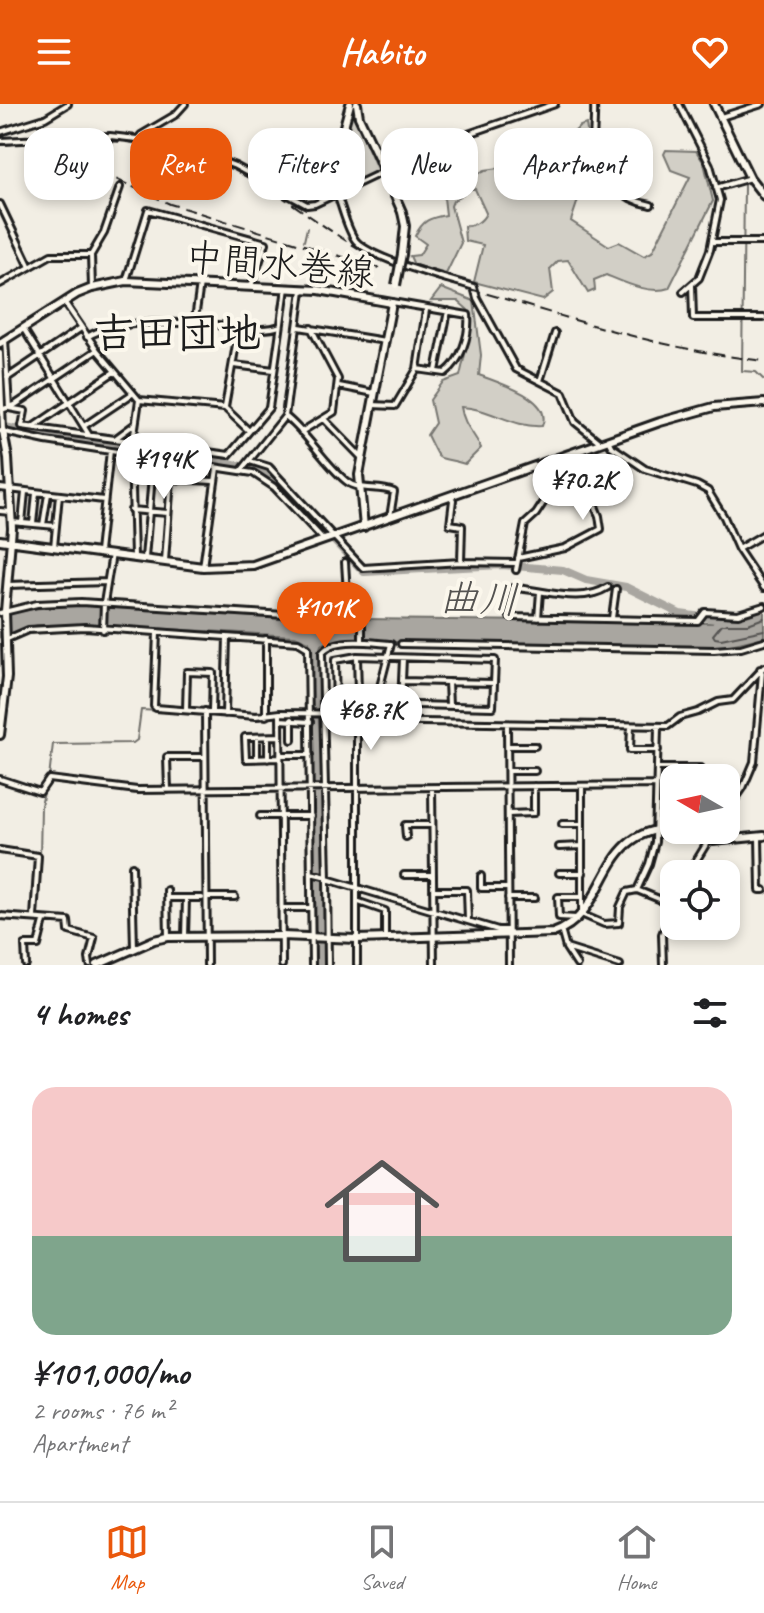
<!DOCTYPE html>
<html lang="en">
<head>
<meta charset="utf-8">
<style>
	:root { --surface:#fff; --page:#f6f6f6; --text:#202124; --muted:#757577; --line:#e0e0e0; --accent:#ea580c }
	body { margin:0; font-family:Caveat,"Klee One",sans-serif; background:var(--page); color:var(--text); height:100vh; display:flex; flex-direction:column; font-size:30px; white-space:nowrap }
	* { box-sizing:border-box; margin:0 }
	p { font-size:26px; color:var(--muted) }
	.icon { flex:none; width:44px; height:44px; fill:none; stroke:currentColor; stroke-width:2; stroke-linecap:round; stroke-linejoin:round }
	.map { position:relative; height:861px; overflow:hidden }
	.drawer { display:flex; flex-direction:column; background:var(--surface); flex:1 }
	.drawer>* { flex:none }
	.banner { position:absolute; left:24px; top:24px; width:716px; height:72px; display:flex; gap:16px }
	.needle { width:52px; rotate:279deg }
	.tools { position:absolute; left:660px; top:660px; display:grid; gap:16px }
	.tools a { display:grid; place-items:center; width:80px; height:80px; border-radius:16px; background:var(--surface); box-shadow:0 4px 12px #0003; font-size:40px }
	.price { position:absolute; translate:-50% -68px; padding:0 18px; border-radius:28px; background:#fff; color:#222; font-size:26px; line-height:52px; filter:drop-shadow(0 2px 4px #0008) }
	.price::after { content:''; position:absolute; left:50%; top:48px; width:24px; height:18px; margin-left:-12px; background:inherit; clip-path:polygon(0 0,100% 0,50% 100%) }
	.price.selected { background:var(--accent); color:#fff }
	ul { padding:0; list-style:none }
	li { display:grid; align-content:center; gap:16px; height:424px; padding:0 32px }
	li+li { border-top:2px solid var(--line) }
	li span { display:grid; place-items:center; height:248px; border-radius:24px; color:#555 }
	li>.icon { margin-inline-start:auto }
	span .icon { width:144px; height:144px; fill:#fffc; stroke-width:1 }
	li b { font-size:34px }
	h2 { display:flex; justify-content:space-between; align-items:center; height:96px; padding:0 32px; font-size:34px }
	.chip { padding:0 28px; border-radius:24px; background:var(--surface); box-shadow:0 4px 12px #0003; font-size:28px; line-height:72px }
	.chip.selected { background:var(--accent); color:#fff }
	header { display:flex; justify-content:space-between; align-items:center; height:104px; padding:0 32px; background:var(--accent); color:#fff; font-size:36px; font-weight:700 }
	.tab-bar { display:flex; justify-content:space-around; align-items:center; height:112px; border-top:2px solid var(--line); background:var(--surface); font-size:22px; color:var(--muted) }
	.tab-bar a { display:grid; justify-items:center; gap:4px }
	.tab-bar .selected { color:var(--accent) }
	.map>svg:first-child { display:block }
	.green { fill:#d2cfc6; stroke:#777671; stroke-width:2 }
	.water { fill:#a9a6a0; stroke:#716f6b; stroke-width:2 }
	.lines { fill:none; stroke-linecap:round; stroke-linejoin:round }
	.shore { stroke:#545351; stroke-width:2 }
	.stream { stroke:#716f6b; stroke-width:2 }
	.river { stroke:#a9a6a0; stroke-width:8 }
	.street-casing { stroke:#1c1c1c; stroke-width:10 }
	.secondary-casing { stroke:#1c1c1c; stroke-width:12 }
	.street { stroke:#fbf7ec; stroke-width:4 }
	.secondary { stroke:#fbf7ec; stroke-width:6 }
	.rail { stroke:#1c1c1c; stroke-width:2; stroke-dasharray:12 6; stroke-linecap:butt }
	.secondary-bridge-casing { stroke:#1c1c1c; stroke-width:12; stroke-linecap:butt }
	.secondary-bridge { stroke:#fbf7ec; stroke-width:6 }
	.labels { text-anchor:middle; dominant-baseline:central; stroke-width:8; stroke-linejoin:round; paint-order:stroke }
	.street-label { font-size:38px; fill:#1c1c1c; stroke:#fbf7ec }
	.water-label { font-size:40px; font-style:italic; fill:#545351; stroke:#fbf7ec }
	.quarter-label { font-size:42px; font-weight:bold; fill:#1c1c1c; stroke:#fbf7ec }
</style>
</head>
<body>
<header><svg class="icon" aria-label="menu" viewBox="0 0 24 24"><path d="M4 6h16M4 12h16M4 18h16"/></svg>Habito<svg class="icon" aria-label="heart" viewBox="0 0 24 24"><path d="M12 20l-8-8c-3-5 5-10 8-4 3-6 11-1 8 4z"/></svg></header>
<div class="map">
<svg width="764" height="861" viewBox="0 0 764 861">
	<rect width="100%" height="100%" fill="#f2eee4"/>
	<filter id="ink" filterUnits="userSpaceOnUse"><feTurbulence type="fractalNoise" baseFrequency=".0125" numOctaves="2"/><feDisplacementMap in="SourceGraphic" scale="16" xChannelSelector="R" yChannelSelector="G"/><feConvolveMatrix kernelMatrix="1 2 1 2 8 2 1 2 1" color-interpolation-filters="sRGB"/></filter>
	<g filter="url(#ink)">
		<path class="green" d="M352,8L378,67L342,84L337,81L334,70Z
			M586,20L588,33L585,45L594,69L589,80L579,93L571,117L609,142L619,138L644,152L652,148L690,73L671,66L664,50L666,46L696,47L704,59L713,97L669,184C650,191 623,178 606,171L594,176L595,186L588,189L568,156L558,157L550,165L553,188L543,196L474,178L483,141L465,137L464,122C473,123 482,118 486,109L475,85H471L453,97L451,102L461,139L446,170L414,161L410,152L419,151L426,140L415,132C423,116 429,114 446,111L443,85L451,79L463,77L485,66L506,63L514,72L521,87L529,88L567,73L577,61L573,29L580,22Z
			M441,184L474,197L481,251L479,271C498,279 554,294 542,322C513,324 490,304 461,303C464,322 473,327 481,344L465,360C433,350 443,363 427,331L435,319L430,296L443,278L460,272L471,224L468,206L458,197H431Z"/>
		<path class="water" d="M94,501L269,514L712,519L716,512H747L764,506V533L722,543L331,537L321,541L319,547L320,602H313L309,538L295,532L94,521H37L0,533V513C31,502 62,502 94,501Z"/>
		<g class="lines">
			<path class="shore" d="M764,514L748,520H722L713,531L715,534L721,535L764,526"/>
			<path class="stream" d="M744,81L742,267L756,268L764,276
				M304,137L307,124
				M273,293L286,195
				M227,358L267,310
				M215,611L261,616L277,613
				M49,674L53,640L133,639L137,636L141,606L197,609
				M40,753L41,702L45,684
				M38,779L39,763"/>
			<path class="river" d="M0,322L44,331L227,358L264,368L278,379L364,468L502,461L563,466L586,476L626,483L680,510L724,516
				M317,594L320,861"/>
			<defs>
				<path id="street" d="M594,0C595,15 592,31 594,46C600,75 623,96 651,101
					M679,0L710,61L720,96L710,146L699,174L683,188
					M721,13L762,0
					M0,28L45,14L68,0
					M139,35L141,31L175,11L185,0
					M0,37L110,32L155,37L198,48L235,62L307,101L315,100L448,37L555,0
					M716,84L750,74
					M337,91C343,105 347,126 356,137C373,156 449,175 474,183L477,194L516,265L563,289L575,318L601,339
					M0,100L30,163
					M712,138H764
					M126,177L148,106L266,139L251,182
					M0,180L51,151H91
					M692,181L693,214H764
					M92,184L91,151L104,129L120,83
					M392,198L468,211C470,232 461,257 445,269L417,265
					M65,199L97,246L139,296L225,304L249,327
					M194,222L200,180
					M299,223L385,237
					M23,224L89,331
					M87,233C122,212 189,219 230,222C247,223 264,228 280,222
					M5,235L9,304L25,307L22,322L229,351L269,304L286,184
					M0,249L3,327
					M234,261L274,266
					M436,267L448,207
					M7,274L81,224
					M540,277L555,229
					M339,282L374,289
					M372,301L395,302L417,265L426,206
					M225,303L239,223
					M4,305L15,301L97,246
					M285,312C308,330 323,358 346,377C359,388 379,381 394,388L390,413
					M324,315L361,353
					M84,322L132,290
					M33,323L114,268
					M0,327L46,337L253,369L274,383L323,435
					M301,328L334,308L338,275L311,224
					M116,334L135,320
					M608,336L611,342L645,365L697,381L708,387L724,413L738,445L764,484
					M133,337L139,296
					M131,350L134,452
					M250,357L269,363L363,464L461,458L516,459
					M241,367L285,312L302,186
					M0,384L104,396
					M450,392L453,396L450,420L462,422L461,458
					M131,406L168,409
					M0,407L11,408
					M11,418L56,422
					M22,419L25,388
					M33,420L36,389
					M43,421L48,390
					M54,443L59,391
					M738,445L764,430
					M99,448L110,347
					M145,454L152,372L154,370L171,375L214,377
					M518,454L565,444L601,425L599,412L573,348
					M165,457L171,375
					M345,458L347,490L362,513V538
					M203,463L217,364
					M516,466L525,420L536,410L553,384L551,378L566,358L565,351
					M7,481L107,478
					M608,483C580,501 543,485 513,484L510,513L698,517L705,508L738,510L764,502
					M0,509L37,500L81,498L300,512
					M538,514L540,488
					M612,514L616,485
					M103,526L104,499L112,450
					M157,529L154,602L156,604L256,612L280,609L373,610L391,540C373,539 334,532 322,549L327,775L498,826H508
					M5,536L28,526L85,523L298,538L308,544L312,861
					M401,540L714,546L741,544L764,537
					M357,552L358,588
					M402,577L494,579
					M448,578L449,601
					M336,587L379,589
					M401,600L403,554
					M186,606L187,568L213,569L212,607
					M205,607L207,861
					M280,609L282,861
					M225,610L227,533
					M336,610L335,556L357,552L495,556L493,603L377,600
					M266,612V535
					M280,616L310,618
					M357,617L668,622L680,613L698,608L718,598L733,596L764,563
					M357,617V861
					M507,621L509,861
					M631,622L630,646H658
					M257,633V655
					M292,636V615
					M507,642H535
					M280,651H310
					M280,654L246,655L245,633L280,632
					M268,655V633
					M658,664H700
					M508,667H535
					M0,675L40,688L49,675L137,686L656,681
					M582,682V808
					M432,684L434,861
					M168,686L167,653H205
					M726,709L743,684L754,658L762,569L760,565
					M508,710L534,709V682
					M260,712H311
					M562,720H582
					M406,733L405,721H431
					M759,733L760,786H764
					M559,743L582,742
					M0,746L38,752L34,813
					M132,762L134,845
					M311,769L327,773
					M559,769H583
					M688,770L715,726
					M404,771H433
					M481,772V784H508
					M327,775L328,861
					M167,786L168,833
					M433,786H467L468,817
					M637,786L659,795L671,804
					M207,793H235
					M168,794H202
					M508,794H535
					M359,798L385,807V833
					M282,804H311
					M581,810L604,820L619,819L620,803L627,788L637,786L649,760L655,738L658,623
					M0,812L68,817L69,827L94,834L89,854L90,861
					M576,814L559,813L558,793H582
					M561,826L566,844L577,861
					M185,833L186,794
					M566,844L620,861
					M26,861L25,841H38L44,817
					M663,861L662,830L674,800"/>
				<path id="secondary" d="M357,0L359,13L378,53
					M714,0L750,74L764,92
					M336,90L331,71L350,0
					M402,108L405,122L402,150
					M0,239L77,190L92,184L126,177L319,186L392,199L359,371L364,423
					M0,436L203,463L253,461L660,318L714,303L764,299
					M0,631L7,573L5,507L12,424L8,354L3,327
					M684,726L713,737L764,732
					M97,861L154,836L168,833L282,832L357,835L553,829C613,808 595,725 674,724"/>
			</defs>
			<use href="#street" class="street-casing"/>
			<use href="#secondary" class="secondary-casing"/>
			<use href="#street" class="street"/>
			<use href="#secondary" class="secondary"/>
			<path class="rail" d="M0,41C100,35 175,28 265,82C303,105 337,135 377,154C417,173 462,182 505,195C590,221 674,247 764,257
				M32,45L74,56L170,100L379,164"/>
			<defs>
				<path id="secondary-bridge" d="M378,53L402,108
					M396,181L402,150"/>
			</defs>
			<use href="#secondary-bridge" class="secondary-bridge-casing"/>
			<use href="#secondary-bridge" class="secondary-bridge"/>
		</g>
	</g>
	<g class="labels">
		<g class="street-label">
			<text transform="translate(280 161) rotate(5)">中間水巻線</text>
		</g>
		<g class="water-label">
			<text transform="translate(479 495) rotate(2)">曲川</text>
		</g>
		<g class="quarter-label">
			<text x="177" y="229">吉田団地</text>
		</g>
	</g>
</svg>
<div class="tools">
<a><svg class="needle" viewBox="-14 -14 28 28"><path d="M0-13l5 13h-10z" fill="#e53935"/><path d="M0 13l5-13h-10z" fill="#757577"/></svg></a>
<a><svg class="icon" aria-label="locate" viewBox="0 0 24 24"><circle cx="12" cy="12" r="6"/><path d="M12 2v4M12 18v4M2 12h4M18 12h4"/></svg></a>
</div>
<b class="price" style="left:164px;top:397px">¥194K</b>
<b class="price" style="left:583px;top:418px">¥70.2K</b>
<b class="price selected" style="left:325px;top:546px">¥101K</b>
<b class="price" style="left:371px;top:648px">¥68.7K</b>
<div class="banner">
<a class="chip">Buy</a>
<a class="chip selected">Rent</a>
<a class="chip">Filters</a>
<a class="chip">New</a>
<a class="chip">Apartment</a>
</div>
</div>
<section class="drawer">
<h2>4 homes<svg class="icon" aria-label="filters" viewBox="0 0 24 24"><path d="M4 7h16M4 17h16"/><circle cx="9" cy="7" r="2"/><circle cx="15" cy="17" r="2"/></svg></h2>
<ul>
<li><span style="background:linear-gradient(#f6c9c9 60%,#7fa58c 0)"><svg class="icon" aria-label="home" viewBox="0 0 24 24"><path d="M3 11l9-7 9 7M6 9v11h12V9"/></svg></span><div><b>¥101,000/mo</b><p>2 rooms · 76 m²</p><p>Apartment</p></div></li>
</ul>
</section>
<nav class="tab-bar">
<a class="selected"><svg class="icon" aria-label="map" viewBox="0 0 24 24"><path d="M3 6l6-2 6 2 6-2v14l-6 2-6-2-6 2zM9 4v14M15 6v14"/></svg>Map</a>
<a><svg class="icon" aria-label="saved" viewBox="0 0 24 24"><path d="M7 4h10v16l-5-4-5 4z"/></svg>Saved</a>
<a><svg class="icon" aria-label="home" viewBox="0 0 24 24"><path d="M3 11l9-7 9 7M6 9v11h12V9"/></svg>Home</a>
</nav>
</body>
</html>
